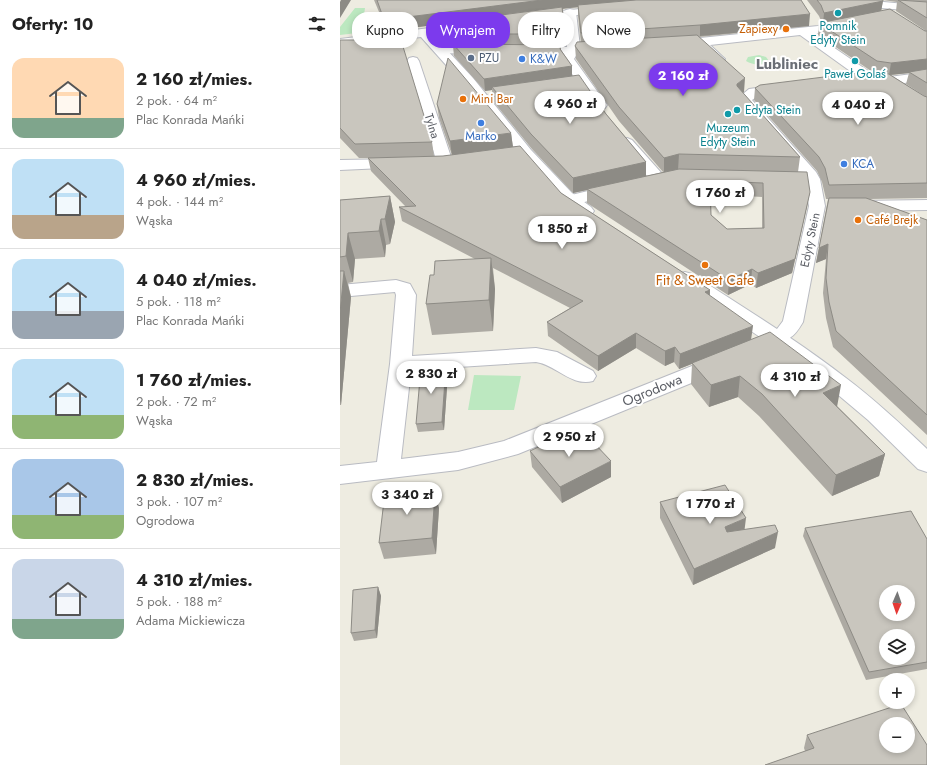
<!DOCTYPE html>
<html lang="pl">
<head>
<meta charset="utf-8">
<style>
	:root { --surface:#fff; --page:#f6f6f6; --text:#222; --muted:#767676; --line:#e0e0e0; --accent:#7c3aed }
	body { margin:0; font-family:Jost,sans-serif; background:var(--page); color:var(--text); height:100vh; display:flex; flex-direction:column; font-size:15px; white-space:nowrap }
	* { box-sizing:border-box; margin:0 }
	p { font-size:13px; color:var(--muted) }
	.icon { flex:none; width:22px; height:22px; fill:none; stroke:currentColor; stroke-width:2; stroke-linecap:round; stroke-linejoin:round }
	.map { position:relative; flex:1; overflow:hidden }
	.drawer { display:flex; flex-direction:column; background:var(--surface); width:340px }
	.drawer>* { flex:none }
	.guide { position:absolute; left:12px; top:12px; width:380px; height:36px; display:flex; gap:8px }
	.needle { width:26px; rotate:182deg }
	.fabs { position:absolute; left:539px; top:585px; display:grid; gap:8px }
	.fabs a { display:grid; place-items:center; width:36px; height:36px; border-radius:50%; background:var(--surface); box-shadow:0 2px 6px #0003; font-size:20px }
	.price { position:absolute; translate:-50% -34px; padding:0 9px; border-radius:14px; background:#fff; color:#222; font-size:13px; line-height:26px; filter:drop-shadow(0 1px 2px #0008) }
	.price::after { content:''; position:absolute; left:50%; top:24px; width:12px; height:9px; margin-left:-6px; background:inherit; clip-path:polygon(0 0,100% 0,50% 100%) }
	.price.current { background:var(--accent); color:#fff }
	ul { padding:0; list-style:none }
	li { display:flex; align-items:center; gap:12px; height:100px; padding:0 12px }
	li+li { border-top:1px solid var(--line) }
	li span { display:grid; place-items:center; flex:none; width:112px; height:80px; border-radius:12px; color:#555 }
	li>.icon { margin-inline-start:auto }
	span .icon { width:48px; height:48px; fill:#fffc; stroke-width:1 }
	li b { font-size:17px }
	h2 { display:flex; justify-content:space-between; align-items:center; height:48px; padding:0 12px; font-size:17px }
	.pill { padding:0 14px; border-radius:16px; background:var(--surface); box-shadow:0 2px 6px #0003; font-size:14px; line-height:36px }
	.pill.current { background:var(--accent); color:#fff }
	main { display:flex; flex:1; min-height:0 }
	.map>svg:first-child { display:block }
	.green { fill:#bce8c0 }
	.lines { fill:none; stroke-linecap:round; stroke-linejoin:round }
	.street-casing { stroke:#b9bbc2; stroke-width:2 }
	.secondary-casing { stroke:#babdc4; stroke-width:2 }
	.street { fill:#fff; fill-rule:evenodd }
	.secondary { fill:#fff; fill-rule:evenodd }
	.wall { fill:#adaaa3; fill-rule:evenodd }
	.shaded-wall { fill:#8d8b85 }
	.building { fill:#c9c6be; stroke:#8d8b85; fill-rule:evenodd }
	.culture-dot { fill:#0f9aa8; stroke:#fff; stroke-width:1.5 }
	.food-dot { fill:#e8710a; stroke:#fff; stroke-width:1.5 }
	.service-dot { fill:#5c6f8a; stroke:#fff; stroke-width:1.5 }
	.shop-dot { fill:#3f7fe0; stroke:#fff; stroke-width:1.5 }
	.labels { text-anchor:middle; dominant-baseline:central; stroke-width:4; stroke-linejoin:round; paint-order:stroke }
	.far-culture-label { font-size:12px; fill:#0d838f; stroke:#fff }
	.far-food-label { font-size:12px; fill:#c56008; stroke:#fff; text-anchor:start }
	.far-service-label { font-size:12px; fill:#4e5e75; stroke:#fff; text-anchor:start }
	.far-shop-label { font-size:12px; fill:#366cbe; stroke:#fff; text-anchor:start }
	.far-street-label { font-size:12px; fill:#5a5d64; stroke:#fff }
	.food-label { font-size:14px; fill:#c56008; stroke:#fff }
	.street-label { font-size:14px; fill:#5a5d64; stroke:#fff }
	.far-district-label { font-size:15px; font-weight:bold; fill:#6b6f76; stroke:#fff }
</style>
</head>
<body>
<main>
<section class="drawer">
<h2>Oferty: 10<svg class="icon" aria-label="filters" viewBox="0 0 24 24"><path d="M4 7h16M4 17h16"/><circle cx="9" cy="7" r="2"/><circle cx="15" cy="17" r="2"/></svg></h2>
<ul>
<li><span style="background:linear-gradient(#ffd9b3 75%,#7fa58c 0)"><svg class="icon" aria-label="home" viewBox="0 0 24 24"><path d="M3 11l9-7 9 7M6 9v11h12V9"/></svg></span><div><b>2 160 zł/mies.</b><p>2 pok. · 64 m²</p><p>Plac Konrada Mańki</p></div></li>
<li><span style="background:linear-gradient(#bfe0f5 70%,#b9a48a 0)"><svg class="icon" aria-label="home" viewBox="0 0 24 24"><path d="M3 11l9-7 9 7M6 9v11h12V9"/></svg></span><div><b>4 960 zł/mies.</b><p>4 pok. · 144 m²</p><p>Wąska</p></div></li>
<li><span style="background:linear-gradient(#bfe0f5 65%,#9aa5b1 0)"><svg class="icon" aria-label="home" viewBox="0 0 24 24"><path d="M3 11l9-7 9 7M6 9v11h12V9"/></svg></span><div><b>4 040 zł/mies.</b><p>5 pok. · 118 m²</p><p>Plac Konrada Mańki</p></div></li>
<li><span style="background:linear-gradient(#bfe0f5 70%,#8fb573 0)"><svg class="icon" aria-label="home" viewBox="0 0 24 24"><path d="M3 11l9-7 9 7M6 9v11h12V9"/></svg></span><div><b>1 760 zł/mies.</b><p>2 pok. · 72 m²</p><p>Wąska</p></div></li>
<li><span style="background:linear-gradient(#a9c7e8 70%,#8fb573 0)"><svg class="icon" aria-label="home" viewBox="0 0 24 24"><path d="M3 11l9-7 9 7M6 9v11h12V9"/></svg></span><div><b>2 830 zł/mies.</b><p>3 pok. · 107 m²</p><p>Ogrodowa</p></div></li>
<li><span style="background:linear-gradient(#c9d6e8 75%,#7fa58c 0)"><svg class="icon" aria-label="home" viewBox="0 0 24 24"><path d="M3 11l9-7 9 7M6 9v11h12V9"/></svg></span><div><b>4 310 zł/mies.</b><p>5 pok. · 188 m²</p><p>Adama Mickiewicza</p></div></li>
</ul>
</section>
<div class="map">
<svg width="587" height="765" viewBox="0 0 587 765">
	<rect width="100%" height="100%" fill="#eeece1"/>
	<path class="green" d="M15,8H25L22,29L60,28L0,35V27Z
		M419,55L426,57L429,61C422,66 413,65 406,61L408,57Z
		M134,375L181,376L174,410H128Z"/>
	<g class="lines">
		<defs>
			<path id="street" d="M230,9L234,10L236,12L240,47L269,46L271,49L269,52L265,53L237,54L234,59L267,105L265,108L260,109L255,108L222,59L224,55H192L188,54L186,51L188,48L192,47H227L224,12L226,10Z
				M508,21L512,22L514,24L512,26L474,34L534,75L549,77L587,72V80L549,85L524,81L460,35L370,45L385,59L383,62H375L354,42L356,39L360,38L478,26Z
				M109,46L144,47L148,48L150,51L148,54L144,55L105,53L103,50L105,47Z
				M73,57L77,58L79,61L113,163L111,166L105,168L99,166L97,163L67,61L69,58Z
				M445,84L450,85L452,88L450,91L418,96L412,100L476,172L480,179L485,206L463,322C460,327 456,334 451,337C442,345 421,355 410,352L407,347L410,342L437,329L443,321L469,206L464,179L397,99L409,89Z
				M287,138L292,140L325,177L327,180L325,183L319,185L313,183L282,146L279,143L282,140Z
				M59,159L65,161L67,164L65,167L0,170V160Z
				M277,184L283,186L285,189L283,192L229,206L223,205L221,201L223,197Z
				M587,200V210L516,211L510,210L508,206L510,202L516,201Z
				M56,280L70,284L76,295L72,356L196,348L217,352L253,371L256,376L253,381C232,387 216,365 196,362L71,370L61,459L118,452L164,441L372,358L380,356L388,358L391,363L388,368L178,454L118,470L0,484V466L37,462L50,364L56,295L55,292L0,297V285Z"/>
			<path id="secondary" d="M479,0H522L587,6V12L484,3Z
				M268,6L274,9L272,11L193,20L189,19L187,17L189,15L193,14Z
				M98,27L102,28L104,31L102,34L93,35L133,78L191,150L232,193L251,207L254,211L251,215L245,216L239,215L220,201L181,156L123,84L81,37L0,47V39Z
				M345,272L352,274C404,308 457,340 506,378C535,400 561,424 587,449V472L578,469L528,420L490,388L426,341L338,282L336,278L338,274Z"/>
		</defs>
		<use href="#street" class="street-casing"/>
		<use href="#secondary" class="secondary-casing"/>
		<use href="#street" class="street"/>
		<use href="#secondary" class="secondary"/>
	</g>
	<path class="wall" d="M34,0H461L469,26L359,37L404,92L403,93L460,157L458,172L467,206L452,273L416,288L411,284L388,295L247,203V190L233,193L192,149L153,101L152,90L145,91L114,56L113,46H109L100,36L95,35L94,25L47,31ZM238,7V16L241,42L235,46L236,59L279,121L323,172L306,176V162L266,114L232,76V66L221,50V46H225L223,8ZM370,194L422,197V228L387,229L371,215Z
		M467,0H587V198L529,199L587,220V435L493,347L486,318L483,293L486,259L476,263L488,199H486L482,182L477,171L414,100L415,88L531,71L478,35L479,23H482L479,16ZM543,0L557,2L556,11L586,31L541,11ZM569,73L566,84L586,97L584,96L551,75Z
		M0,40L92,142L94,156H103L112,155L99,118L97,104L171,133L173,147L221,193L370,290V296L411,340L497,406L545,454L539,476L492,496L419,416L398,397L369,407L351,384L352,364L339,369L334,362L325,366L296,348L258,371L208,336L207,322L230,308L153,268L155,289L153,331L92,335L86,304L94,275L135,259L62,221L59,207H66L31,171L28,158H19L0,138Z
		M50,196L55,222L50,244L46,245L45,257L15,259L13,282L8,283L11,297L1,405H0V200Z
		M106,365L108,373L104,430L78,432L76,424Z
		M190,451L271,477L222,503L192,467Z
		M72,494L99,508L96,554L44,559L39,543Z
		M320,502L405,530L435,548L353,585L320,518Z
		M465,528L587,539V669L526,680L463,536Z
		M38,587L41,596L37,638L14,641L11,633Z
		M467,735L587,745L465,751L464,748Z"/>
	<path class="shaded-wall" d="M1,0H11L0,18V2Z
		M202,0H317L230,8L98,25L93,24L94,25L47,31L44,20Z
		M543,1L541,12L483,24L484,13Z
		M470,14L469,26L360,36V25Z
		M587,59V71L569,72V73L549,75L551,63Z
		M232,66V78L152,87V90L145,91L144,79Z
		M405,78L404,92L396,98L397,84Z
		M171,133L173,148L112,156L110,141Z
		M339,154L338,170L324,173V158Z
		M306,162V177L247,189V190L233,193V178Z
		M470,192L467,206L452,273L416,288L418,273Z
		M50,196L55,222L50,244L45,219Z
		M41,219L46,245L45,257L39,231Z
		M8,233L15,259L13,282L6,256Z
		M488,244L486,259L476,263L479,248Z
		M151,258L155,289L153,331L149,300Z
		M412,269L411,284L388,295L389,280Z
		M4,271L11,297L1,405L0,400V313Z
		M370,290L369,305L365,292Z
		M413,326L411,340L339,369L340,354Z
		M296,333V348L258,371V356Z
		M335,347L334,362L325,366V351Z
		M106,365L108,373L104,430L102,422Z
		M400,376L398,397L369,407L371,385Z
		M501,385L497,407L483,393Z
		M545,454L539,476L492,496L496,475Z
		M271,461V477L222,503L220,487Z
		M95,492L99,508L96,554L92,538Z
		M406,518L404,534L383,543L385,527Z
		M438,532L435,548L353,585L354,569Z
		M38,587L41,596L37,638L35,630Z"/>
	<path class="building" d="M37,0H202L44,20Z
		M296,0H461L470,14L360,25L241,33L238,5Z
		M477,0H543V1L484,13L481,5Z
		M558,0L587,2V18Z
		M222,7L225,34H107L98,25L93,24Z
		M550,9L585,31H587V59L551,63L537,61L479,23Z
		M357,35L405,78L397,84V86L460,157L339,154L324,158L279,107L235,46L237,42Z
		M0,40H61L92,142L15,144L0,128Z
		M113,44L221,45L220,49L232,66L144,79Z
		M108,58L171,133L110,141L97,104Z
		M587,69V83L569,72Z
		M532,71L547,73L584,96L587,97V183L489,185L485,168L479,157L415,88L420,85Z
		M239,75L266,114L306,162L233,178L191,134L152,87Z
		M180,146L221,193L370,290L365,292L413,326L340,354L335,347L325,351L296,333L258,356L207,322L243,301L59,207L76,206L28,158L103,156Z
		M339,169L467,172L470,192L455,259L418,273L412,269L389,280L247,189ZM370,181L423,183L424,228L387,229L371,215Z
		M50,196L45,219H41L39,231L8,233L6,256L0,257V200Z
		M489,198H526L587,220V415L496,331L489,302L486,278L488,244L479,248Z
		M151,258L149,300L86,304L90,275H94L95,261Z
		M0,271H4L0,313Z
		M430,332L501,385L483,393L545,454L496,475L422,394L400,376L371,385L352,363Z
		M106,365L102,422L76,424L81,367Z
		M234,430L248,444L253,442L271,461L220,487L190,451Z
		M385,485L406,518L385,527L387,532L435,525L438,532L354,569L320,502Z
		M71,490L70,494L95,492L92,538L39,543L45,492Z
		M571,511L587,539V662L529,672L465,528ZM546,592H568V614H546ZM546,636H568V658H546Z
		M38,587L35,630L11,633L13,590Z
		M561,704L587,745V765H425L474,748L467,735ZM546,724H568V746H546Z"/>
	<g class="culture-dot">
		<circle cx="498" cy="13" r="4"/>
		<circle cx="515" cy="61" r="4"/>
		<circle cx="397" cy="110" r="4"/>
		<circle cx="388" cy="114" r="4"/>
	</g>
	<g class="food-dot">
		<circle cx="446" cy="29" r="4"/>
		<circle cx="123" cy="99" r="4"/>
		<circle cx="518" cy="220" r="4"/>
		<circle cx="365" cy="265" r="4"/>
	</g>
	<circle class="service-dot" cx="131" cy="58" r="4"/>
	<g class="shop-dot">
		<circle cx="182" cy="59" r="4"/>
		<circle cx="141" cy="123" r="4"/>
		<circle cx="504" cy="164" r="4"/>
	</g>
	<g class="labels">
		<g class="far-culture-label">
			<text x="498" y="26">Pomnik<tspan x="498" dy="14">Edyty Stein</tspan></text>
			<text x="515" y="74">Paweł Golaś</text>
			<text x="405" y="110" text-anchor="start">Edyta Stein</text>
			<text x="388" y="128">Muzeum<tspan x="388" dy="14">Edyty Stein</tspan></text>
		</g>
		<g class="far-food-label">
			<text x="438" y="29" text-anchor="end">Zapiexy</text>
			<text x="131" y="99">Mini Bar</text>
			<text x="526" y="220">Café Brejk</text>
		</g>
		<g class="far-service-label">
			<text x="139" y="58">PZU</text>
		</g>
		<g class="far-shop-label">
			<text x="190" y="59">K&amp;W</text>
			<text x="141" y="136" text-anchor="middle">Marko</text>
			<text x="512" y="164">KCA</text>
		</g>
		<g class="far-street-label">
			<text transform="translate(92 126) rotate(73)">Tylna</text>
			<text transform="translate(470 240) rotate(-78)">Edyty Stein</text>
		</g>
		<g class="food-label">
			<text x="365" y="280">Fit &amp; Sweet Cafe</text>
		</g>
		<g class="street-label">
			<text transform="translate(312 390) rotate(-22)">Ogrodowa</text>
		</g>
		<g class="far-district-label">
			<text x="447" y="64">Lubliniec</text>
		</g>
	</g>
</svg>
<div class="fabs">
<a><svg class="needle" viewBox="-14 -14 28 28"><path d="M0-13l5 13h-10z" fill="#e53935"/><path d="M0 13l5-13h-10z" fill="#767676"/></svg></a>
<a><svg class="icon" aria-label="layers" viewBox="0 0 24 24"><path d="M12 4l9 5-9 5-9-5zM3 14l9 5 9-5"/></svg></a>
<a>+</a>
<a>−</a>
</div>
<b class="price current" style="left:343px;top:97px">2 160 zł</b>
<b class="price" style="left:230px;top:125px">4 960 zł</b>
<b class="price" style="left:518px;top:126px">4 040 zł</b>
<b class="price" style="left:380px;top:214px">1 760 zł</b>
<b class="price" style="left:222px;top:250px">1 850 zł</b>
<b class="price" style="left:91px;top:395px">2 830 zł</b>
<b class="price" style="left:455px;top:398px">4 310 zł</b>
<b class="price" style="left:229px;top:458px">2 950 zł</b>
<b class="price" style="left:67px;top:516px">3 340 zł</b>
<b class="price" style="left:370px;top:525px">1 770 zł</b>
<div class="guide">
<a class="pill">Kupno</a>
<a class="pill current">Wynajem</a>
<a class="pill">Filtry</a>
<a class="pill">Nowe</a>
</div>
</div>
</main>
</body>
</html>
